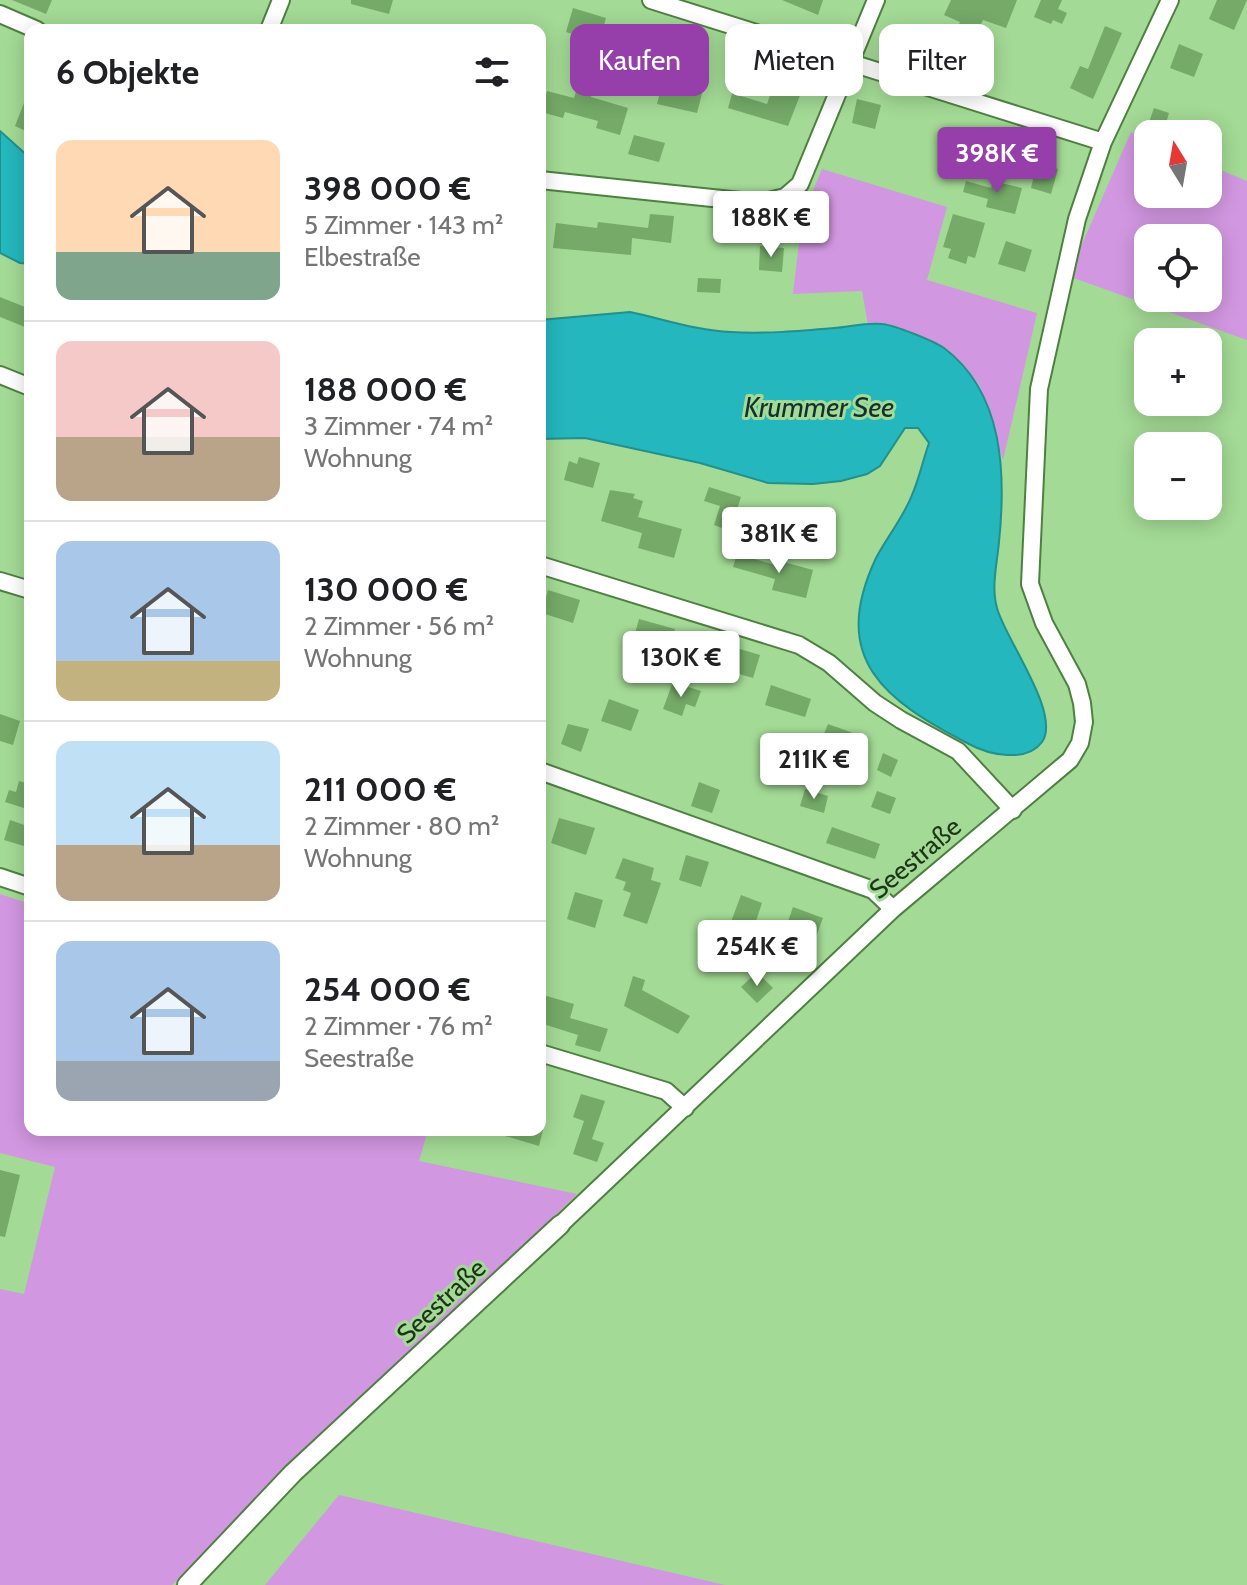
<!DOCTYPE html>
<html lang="de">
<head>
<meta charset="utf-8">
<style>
	:root { --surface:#fff; --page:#f2f2f2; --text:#202124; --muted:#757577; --line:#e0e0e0; --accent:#963eaa }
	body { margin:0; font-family:Cabin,sans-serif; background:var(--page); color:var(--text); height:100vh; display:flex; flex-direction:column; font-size:30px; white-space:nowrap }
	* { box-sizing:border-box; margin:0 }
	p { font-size:26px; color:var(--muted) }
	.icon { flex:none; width:44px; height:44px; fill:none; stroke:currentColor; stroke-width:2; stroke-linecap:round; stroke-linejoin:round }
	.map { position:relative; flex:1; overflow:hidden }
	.sheet { position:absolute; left:24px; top:24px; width:522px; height:1112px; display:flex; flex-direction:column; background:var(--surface); border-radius:16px; box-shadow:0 4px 20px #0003 }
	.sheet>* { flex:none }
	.hud { position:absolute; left:570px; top:24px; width:556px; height:72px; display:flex; gap:16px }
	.needle { width:52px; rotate:349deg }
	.buttons { position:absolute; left:1134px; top:120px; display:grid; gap:16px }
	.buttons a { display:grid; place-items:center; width:88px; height:88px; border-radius:16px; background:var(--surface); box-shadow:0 4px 20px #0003; font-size:40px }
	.price { position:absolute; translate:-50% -68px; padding:0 18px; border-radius:8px; background:#fff; color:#222; font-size:26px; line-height:52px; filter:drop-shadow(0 2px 4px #0008) }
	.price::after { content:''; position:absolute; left:50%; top:48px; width:24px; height:18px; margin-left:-12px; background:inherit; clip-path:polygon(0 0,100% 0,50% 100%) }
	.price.current { background:var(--accent); color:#fff }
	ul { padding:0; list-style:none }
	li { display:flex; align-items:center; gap:24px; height:200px; padding:0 32px }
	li+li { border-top:2px solid var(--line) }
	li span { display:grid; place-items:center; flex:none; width:224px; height:160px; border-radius:16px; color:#555 }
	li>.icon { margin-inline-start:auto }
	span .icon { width:96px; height:96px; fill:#fffc; stroke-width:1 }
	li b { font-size:34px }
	h2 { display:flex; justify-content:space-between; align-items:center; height:96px; padding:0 32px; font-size:34px }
	.tag { padding:0 28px; border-radius:16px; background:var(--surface); box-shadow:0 4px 20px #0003; font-size:28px; line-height:72px }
	.tag.current { background:var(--accent); color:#fff }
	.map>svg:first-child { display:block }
	.green { fill:#d297e1; fill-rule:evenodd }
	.water { fill:#24b7bd; stroke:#22908c; stroke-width:2 }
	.building { fill:#75aa68 }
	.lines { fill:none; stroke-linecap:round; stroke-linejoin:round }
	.minor-casing { stroke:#4e8141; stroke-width:20 }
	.tertiary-casing { stroke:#4e8141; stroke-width:22 }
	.minor { stroke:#fff; stroke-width:16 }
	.tertiary { stroke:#fff; stroke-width:18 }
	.labels { text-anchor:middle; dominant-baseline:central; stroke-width:6; stroke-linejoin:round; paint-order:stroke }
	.street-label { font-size:26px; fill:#1e3419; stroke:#a3da95 }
	.water-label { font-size:28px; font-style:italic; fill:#133031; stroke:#a3da95 }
</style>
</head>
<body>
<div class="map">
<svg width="1247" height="1585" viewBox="0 0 1247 1585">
	<rect width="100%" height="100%" fill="#a3da95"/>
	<path class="green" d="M1131,132L1148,140V194H1208V165L1247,181V340L1068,276ZM1148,238H1208V298H1148Z
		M822,169L947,207L927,280L1037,313L1003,460L979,384L883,324L868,325L862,291L793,294L802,217Z
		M0,894L30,904V1130H428L419,1161L577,1194L172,1585H0V1289L24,1294L55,1167L0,1153Z
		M339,1495L725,1585H265Z"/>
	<path class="water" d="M0,131L30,158V264L20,263L0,253Z
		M630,312C663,319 698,331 731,332C765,334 800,331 834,328C849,327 867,322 882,324C894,325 934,341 944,348C1004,393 1006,474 999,542C997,564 991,587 997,608C1004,637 1062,714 1042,742C1027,763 989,755 969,744C886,701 828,660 876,558C887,537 903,518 912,495C919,479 923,460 929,443L918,428H905L880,466L867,474L841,481L813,484L768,483L700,463L585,438L540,439V320Z"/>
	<path class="building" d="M12,0H52L46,14Z
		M351,0H393L389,14L351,4Z
		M782,0H823L818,15Z
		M951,0H1017L1006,28L983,20L975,37L957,29L960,22L944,15Z
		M1041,0H1062L1058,9L1067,13L1062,24L1053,20L1051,24L1034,17Z
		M1217,0H1247L1234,30L1209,19Z
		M573,8L606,18L597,50L582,45L585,38L566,32Z
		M1105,26L1122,33L1093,99L1070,88L1080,66L1088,69Z
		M911,29L936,38L931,54L905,44Z
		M626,33L652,39L647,63L621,57Z
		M1179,44L1203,54L1194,77L1170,68Z
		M692,83L704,86L697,113L657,104L661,88L673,91L674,86L683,88L684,85L691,87Z
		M774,84L801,93L788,126L728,108L734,87L741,96L767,104Z
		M577,88L592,92L591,97L628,108L620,135L596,128L598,121L565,112L563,118L541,112L547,91L574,98Z
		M29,90H30V133L15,126Z
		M857,99L881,105L875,129L852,123Z
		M1154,108L1169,113L1167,120L1174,123L1170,134H1145Z
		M634,135L665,143L659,162L628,154Z
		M1037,163L1058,169L1051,194L1031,188Z
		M966,181L991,188L993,181L1022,188L1015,214L986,207L988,199L963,192Z
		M650,214L674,216L671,243L632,238L631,255L553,248L556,223L597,228L598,222L648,228Z
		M953,214L985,223L975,258L968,256L966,264L948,258L951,249L943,247Z
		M1006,241L1032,250L1025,272L998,264Z
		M760,246L784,248L782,272L759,270Z
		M698,278L721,279L720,293L697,292Z
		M0,297L30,309V329L0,317Z
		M579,457L600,463L593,488L564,480L569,461L577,464Z
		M709,487L741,497L730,531L714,525L720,506L704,501Z
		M610,490L635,494L633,498L643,501L638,517L682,529L674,558L638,548L642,533L601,521Z
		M737,554L779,566L780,561L813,570L806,598L772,590L775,579L733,567Z
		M548,590L580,600L573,623L542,613Z
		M639,619L675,629L667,655L632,644Z
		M733,647L760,655L753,678L725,670Z
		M673,682L701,691L695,707L686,704L682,716L663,709Z
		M771,685L811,699L805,717L765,705Z
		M609,699L639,710L631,731L601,721Z
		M0,714L20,721L13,745L0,741Z
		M568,724L589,729L581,752L561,744Z
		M828,724L853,733L844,756L819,746Z
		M883,753L898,760L891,777L877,770Z
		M19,781L30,784L24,808L5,802L9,790L16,792Z
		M699,782L720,790L712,813L691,806Z
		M805,789L828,796L824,813L800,806Z
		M877,791L896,798L890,814L871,807Z
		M559,818L595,828L586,855L551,843Z
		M10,820L30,827L24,846L4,840Z
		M832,827L880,844L875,859L826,843Z
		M686,855L709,862L701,887L679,880Z
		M623,858L654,868L651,880L661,883L647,924L623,916L631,893L623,890L626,882L615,878Z
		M575,892L603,900L595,928L567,919Z
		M741,895L762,903L753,930L731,922Z
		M793,907L823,918L812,947L783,936Z
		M725,938L740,949L730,964L715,953Z
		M757,972L773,988L757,1003L741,987Z
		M633,976L645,980L642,990L690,1016L678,1034L624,1006Z
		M540,994L574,1004L570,1018L608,1029L600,1052L575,1045L578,1035L540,1023Z
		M581,1094L605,1101L592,1139L604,1143L597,1162L573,1154L584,1121L573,1117Z
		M496,1130H543L539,1146L495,1133Z
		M0,1170L20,1175L5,1237L0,1236Z"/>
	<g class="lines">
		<defs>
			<path id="minor" d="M651,0L1103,142
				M0,14L37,30
				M269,30L281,0
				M540,180L760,203L785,197L800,184L876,0
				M0,375L30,387
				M540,565L799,645L829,663L875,703L901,720L958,751L1013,810
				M0,581L30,590
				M540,771L873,890L893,909
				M0,877L30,887
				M540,1053L666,1091L685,1108
				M560,1225L893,909L1070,760L1080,743L1084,722L1082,703L1077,684L1044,623L1030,584L1039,389L1077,219L1103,142L1170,0"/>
			<path id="tertiary" d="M187,1585L293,1473L560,1225"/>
		</defs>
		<use href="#minor" class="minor-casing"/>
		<use href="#tertiary" class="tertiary-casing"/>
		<use href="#minor" class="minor"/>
		<use href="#tertiary" class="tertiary"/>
	</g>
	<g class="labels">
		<g class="street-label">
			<text transform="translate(915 858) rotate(-40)">Seestraße</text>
			<text transform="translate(441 1301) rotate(-43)">Seestraße</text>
		</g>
		<g class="water-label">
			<text x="819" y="407">Krummer See</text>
		</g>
	</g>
</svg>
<div class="buttons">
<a><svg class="needle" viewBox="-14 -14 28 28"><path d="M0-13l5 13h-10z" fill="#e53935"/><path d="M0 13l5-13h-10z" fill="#757577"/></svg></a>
<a><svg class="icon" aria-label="locate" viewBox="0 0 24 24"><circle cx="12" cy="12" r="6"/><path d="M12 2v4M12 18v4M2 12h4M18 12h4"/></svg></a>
<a>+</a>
<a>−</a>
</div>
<b class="price current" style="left:997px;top:195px">398K €</b>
<b class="price" style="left:771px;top:259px">188K €</b>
<b class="price" style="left:779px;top:575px">381K €</b>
<b class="price" style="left:681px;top:699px">130K €</b>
<b class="price" style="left:814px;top:801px">211K €</b>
<b class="price" style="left:757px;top:988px">254K €</b>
<div class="hud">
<a class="tag current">Kaufen</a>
<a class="tag">Mieten</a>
<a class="tag">Filter</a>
</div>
<section class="sheet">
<h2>6 Objekte<svg class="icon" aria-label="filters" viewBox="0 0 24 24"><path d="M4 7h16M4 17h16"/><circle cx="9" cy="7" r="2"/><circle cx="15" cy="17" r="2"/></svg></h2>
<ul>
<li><span style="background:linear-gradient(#ffd9b3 70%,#7fa58c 0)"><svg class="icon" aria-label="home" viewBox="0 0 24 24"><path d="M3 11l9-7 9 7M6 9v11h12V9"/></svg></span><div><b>398 000 €</b><p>5 Zimmer · 143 m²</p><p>Elbestraße</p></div></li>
<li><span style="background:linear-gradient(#f6c9c9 60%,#b9a48a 0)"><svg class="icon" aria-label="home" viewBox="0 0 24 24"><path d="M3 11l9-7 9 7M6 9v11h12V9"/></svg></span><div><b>188 000 €</b><p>3 Zimmer · 74 m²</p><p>Wohnung</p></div></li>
<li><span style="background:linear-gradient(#a9c7e8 75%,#c2b280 0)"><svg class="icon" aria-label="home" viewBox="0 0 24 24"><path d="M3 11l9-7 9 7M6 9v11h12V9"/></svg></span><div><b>130 000 €</b><p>2 Zimmer · 56 m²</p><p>Wohnung</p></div></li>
<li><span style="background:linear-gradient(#bfe0f5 65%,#b9a48a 0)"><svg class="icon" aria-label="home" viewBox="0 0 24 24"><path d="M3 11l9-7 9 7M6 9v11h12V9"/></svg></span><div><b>211 000 €</b><p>2 Zimmer · 80 m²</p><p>Wohnung</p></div></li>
<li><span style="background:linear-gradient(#a9c7e8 75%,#9aa5b1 0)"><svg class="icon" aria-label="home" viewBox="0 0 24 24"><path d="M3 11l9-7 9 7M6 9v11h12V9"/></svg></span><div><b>254 000 €</b><p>2 Zimmer · 76 m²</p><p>Seestraße</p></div></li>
</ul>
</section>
</div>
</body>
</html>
